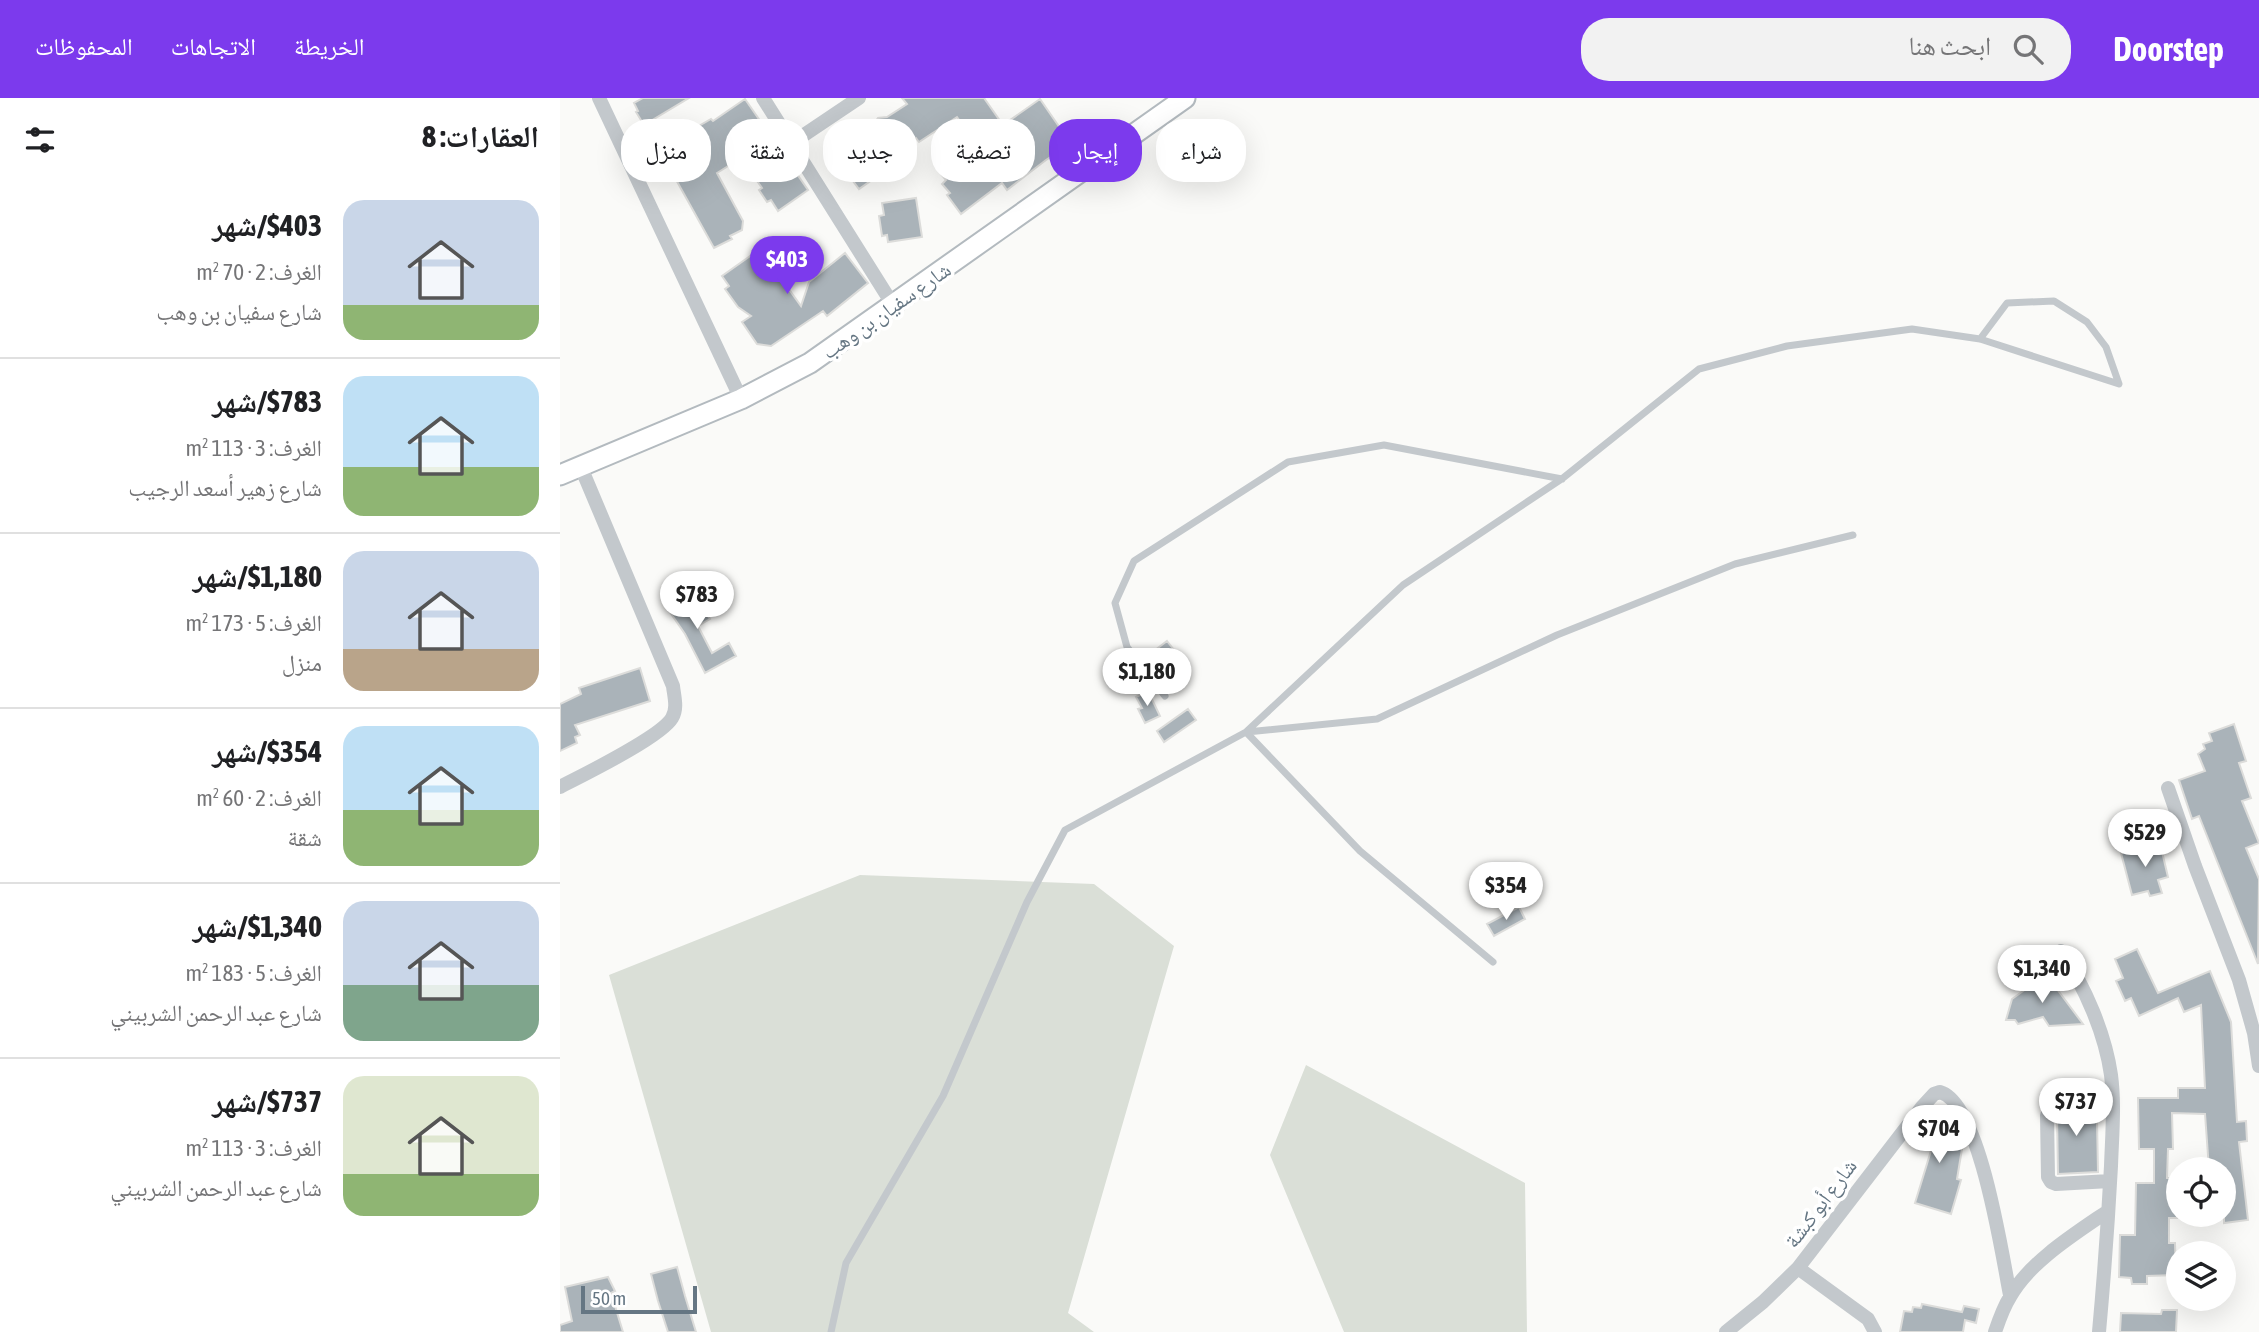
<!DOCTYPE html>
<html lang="ar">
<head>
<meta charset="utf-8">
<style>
	:root { --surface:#fff; --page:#f2f2f2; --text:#202124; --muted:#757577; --line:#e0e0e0; --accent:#7c3aed }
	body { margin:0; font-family:"Asap Condensed","Noto Naskh Arabic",sans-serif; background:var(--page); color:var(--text); direction:rtl; height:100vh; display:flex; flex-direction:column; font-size:26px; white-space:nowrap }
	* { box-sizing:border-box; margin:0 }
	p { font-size:23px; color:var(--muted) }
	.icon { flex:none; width:38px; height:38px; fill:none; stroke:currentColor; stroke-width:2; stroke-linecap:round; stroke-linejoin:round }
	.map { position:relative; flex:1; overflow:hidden; direction:ltr }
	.side { display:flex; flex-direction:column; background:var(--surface); width:560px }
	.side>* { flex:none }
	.hud { position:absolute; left:21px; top:21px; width:665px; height:63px; direction:rtl; display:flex; gap:14px }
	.fabs { position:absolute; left:1606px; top:1059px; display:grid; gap:14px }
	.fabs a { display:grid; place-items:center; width:70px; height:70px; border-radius:50%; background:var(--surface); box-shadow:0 7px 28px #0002; font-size:35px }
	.scale { position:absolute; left:21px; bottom:18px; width:116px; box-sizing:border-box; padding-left:7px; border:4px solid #657683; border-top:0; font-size:19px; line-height:24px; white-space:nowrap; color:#657683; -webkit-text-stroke:5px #fff; paint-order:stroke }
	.price { position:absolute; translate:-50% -60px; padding:0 16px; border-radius:24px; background:#fff; color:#222; font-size:23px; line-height:46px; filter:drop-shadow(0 2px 4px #0008) }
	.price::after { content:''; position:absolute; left:50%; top:42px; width:21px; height:16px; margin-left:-10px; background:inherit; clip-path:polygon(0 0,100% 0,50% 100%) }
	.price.on { background:var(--accent); color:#fff }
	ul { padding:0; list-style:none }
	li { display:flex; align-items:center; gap:21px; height:175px; padding:0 21px }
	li+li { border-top:2px solid var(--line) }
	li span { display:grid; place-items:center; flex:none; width:196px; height:140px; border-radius:21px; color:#555 }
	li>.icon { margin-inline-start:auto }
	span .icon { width:84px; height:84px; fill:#fffc; stroke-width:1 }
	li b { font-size:30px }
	h2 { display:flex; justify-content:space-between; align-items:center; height:84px; padding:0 21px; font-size:30px }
	.tag { padding:0 24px; border-radius:28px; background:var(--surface); box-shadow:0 7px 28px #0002; font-size:24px; line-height:63px }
	.tag.on { background:var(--accent); color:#fff }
	header { display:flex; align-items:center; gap:42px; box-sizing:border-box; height:98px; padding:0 35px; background:var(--accent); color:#fff }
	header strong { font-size:33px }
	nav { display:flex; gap:38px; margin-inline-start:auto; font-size:24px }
	.search { width:490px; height:63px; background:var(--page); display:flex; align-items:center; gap:18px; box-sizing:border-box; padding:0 24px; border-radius:28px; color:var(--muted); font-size:26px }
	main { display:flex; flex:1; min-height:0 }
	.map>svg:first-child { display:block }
	.green { fill:#dadfd7 }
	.building { fill:#aab3b9; stroke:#dcdcda; stroke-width:2 }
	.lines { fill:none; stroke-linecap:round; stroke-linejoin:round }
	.secondary-casing { stroke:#b3babf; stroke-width:23 }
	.lane { stroke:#c3c8cc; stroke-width:7 }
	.street { stroke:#c3c8cc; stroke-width:14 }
	.secondary { stroke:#fff; stroke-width:19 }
	.labels { text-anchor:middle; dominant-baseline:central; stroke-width:7; stroke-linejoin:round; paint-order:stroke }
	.street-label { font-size:21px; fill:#657683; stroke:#fff }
</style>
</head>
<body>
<header>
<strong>Doorstep</strong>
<div class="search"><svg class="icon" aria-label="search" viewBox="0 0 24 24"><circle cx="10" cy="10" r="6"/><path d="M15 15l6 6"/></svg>ابحث هنا</div>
<nav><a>الخريطة</a><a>الاتجاهات</a><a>المحفوظات</a></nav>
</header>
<main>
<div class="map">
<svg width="1699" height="1234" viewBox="0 0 1699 1234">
	<rect width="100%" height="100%" fill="#fafaf8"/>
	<path class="green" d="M300,777L534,786L614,848L508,1215L534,1234H151L49,877Z
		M746,967L965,1085L967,1234H784L710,1057Z"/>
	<path class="building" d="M83,0H129L84,27L76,14L78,13L74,5Z
		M342,0H424L443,27L480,1L511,46L486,62L447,92L442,85L401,116L387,97L390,95L382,86L386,82L380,75L417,47L397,19L359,44L356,40L330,58L333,63L325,69L326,72L299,91L275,59L295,46L294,42L312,29L318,20L327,19L347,6Z
		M185,1L248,92L218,113L211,102L207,104L199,92L202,90L181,60L157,75L183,123L182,132L170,138L172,141L154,150L99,51L151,21L153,23Z
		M356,100L362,139L328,144L327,137L322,138L319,118L324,117L322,105Z
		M200,151L241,208L249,184L285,155L308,185L267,218L263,213L211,248L197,246L182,224L191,218L178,209L165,191L169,188L162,178Z
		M130,491L150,521L138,528L152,555L169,545L176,558L145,575L125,536L105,507Z
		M607,543L618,557L604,567L594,553Z
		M80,570L90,603L15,627L20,637L15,639L17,645L0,653V606L21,596L19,590Z
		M588,593L600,618L585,625L578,611L582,610L576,599Z
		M628,611L636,622L604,644L597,633Z
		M1674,626L1686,663L1679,665L1691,700L1682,703L1699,745L1686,750L1699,781L1698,866L1639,718L1632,721L1619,682L1645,673L1638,656L1645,651L1643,646L1652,643L1649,635Z
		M1600,745L1608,779L1598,782L1602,795L1590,798L1588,793L1572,797L1561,755Z
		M959,809L965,821L934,838L927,826Z
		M1577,851L1598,895L1650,873L1671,924L1677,1024L1686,1023L1687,1043L1679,1044L1688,1122L1664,1125V1071H1649L1645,1016L1612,1015L1613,1051H1608L1607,1080H1618L1617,1120H1609V1145H1615L1616,1177L1587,1178V1186H1572L1571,1180L1559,1179L1560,1137H1575L1576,1085H1594V1051H1579L1578,1000H1618V990H1645L1641,907L1624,914L1618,900L1579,918L1571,900L1565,903L1556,883L1563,880L1555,861Z
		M1485,875L1523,926L1489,928L1483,919L1458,926L1455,922H1446L1452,901L1474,885L1472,880Z
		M1525,1002L1526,1021H1537L1538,1074L1498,1076L1497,1017L1493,1009L1492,1003Z
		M1370,1015L1379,1017L1402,1051L1397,1081L1401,1082L1391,1116L1355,1105L1373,1046L1348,1043Z
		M117,1169L125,1198L136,1234H108L98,1203L91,1176Z
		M48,1179L55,1193L51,1195L63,1234H0V1227L12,1223L5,1189Z
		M1362,1206L1402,1214L1404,1208L1419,1211L1416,1225L1405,1222L1403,1234H1340L1344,1213L1352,1214L1353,1209L1361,1210Z
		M1602,1212H1617L1616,1234H1560L1561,1215L1601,1216Z"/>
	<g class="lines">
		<defs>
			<path id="secondary" d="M0,377L181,301L250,265L625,0"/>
		</defs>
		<use href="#secondary" class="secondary-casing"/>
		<path class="lane" d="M605,598L567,549L555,505L574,463L728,364L824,347L1002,381
			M686,634L800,753L933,864
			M687,634L817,621L997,537L1175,466L1293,437
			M271,1234L286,1165L383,998L467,804L505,732L686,634L843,487L1003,380L1139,271L1227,248L1352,231L1420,241L1559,286L1546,249L1527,224L1494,203L1447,205L1420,241"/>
		<path class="street" d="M39,0L181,301
			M203,0L333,207
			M232,45L299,0
			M0,689C23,677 101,639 112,620C118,610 114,598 113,588L20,367
			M1608,690L1635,768L1679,882L1694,935L1699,968
			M1501,853C1525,889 1545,935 1551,977C1555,1007 1552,1038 1551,1068C1548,1124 1544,1179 1539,1234
			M1487,1017L1488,1079L1491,1084L1496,1086L1550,1083
			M1238,1170L1308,1221L1315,1234
			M1166,1234L1203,1204L1238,1170L1362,1009L1374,996L1380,994C1420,1005 1442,1157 1450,1197
			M1435,1234C1439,1222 1443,1210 1450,1199C1469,1164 1516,1135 1548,1113"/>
		<use href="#secondary" class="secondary"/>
	</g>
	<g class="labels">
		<g class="street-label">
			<text transform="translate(326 212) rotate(-35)">شارع سفيان بن وهب</text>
			<text transform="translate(1260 1105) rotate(-53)">شارع أبو كبشة</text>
		</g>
	</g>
</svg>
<div class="fabs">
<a><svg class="icon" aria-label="locate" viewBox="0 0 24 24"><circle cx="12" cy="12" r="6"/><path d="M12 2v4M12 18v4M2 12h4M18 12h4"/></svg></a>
<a><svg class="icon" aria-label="layers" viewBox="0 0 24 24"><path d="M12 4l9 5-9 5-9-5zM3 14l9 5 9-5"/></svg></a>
</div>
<div class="scale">50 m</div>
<b class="price on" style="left:227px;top:198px">$403</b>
<b class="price" style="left:137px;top:533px">$783</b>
<b class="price" style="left:587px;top:610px">$1,180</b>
<b class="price" style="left:1585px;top:771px">$529</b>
<b class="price" style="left:946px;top:824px">$354</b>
<b class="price" style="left:1482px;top:907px">$1,340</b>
<b class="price" style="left:1516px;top:1040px">$737</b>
<b class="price" style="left:1379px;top:1067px">$704</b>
<div class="hud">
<a class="tag">شراء</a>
<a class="tag on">إيجار</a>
<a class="tag">تصفية</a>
<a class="tag">جديد</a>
<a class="tag">شقة</a>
<a class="tag">منزل</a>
</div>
</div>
<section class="side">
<h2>العقارات: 8<svg class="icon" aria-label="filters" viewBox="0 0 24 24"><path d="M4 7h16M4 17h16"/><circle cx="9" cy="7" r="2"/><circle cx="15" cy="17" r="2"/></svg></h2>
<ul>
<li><span style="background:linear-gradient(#c9d6e8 75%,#8fb573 0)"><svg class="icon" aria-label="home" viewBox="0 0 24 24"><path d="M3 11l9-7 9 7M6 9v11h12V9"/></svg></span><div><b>$403/شهر</b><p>الغرف: 2 · 70 m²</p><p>شارع سفيان بن وهب</p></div></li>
<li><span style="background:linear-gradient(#bfe0f5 65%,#8fb573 0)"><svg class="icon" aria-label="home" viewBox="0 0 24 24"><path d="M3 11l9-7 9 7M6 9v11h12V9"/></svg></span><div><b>$783/شهر</b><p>الغرف: 3 · 113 m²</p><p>شارع زهير أسعد الرجيب</p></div></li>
<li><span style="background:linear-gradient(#c9d6e8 70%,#b9a48a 0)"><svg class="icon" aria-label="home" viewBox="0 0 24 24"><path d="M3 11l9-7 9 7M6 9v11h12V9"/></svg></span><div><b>$1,180/شهر</b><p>الغرف: 5 · 173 m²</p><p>منزل</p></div></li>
<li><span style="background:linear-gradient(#bfe0f5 60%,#8fb573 0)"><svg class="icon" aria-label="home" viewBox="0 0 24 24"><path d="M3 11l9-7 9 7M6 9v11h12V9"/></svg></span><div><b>$354/شهر</b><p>الغرف: 2 · 60 m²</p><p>شقة</p></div></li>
<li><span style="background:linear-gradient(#c9d6e8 60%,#7fa58c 0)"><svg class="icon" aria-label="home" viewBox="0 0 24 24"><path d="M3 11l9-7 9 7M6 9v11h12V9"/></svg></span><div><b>$1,340/شهر</b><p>الغرف: 5 · 183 m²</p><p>شارع عبد الرحمن الشربيني</p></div></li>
<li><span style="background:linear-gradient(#dfe7d0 70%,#8fb573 0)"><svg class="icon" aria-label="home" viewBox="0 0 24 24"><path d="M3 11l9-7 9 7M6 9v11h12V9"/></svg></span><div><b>$737/شهر</b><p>الغرف: 3 · 113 m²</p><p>شارع عبد الرحمن الشربيني</p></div></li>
</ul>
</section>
</main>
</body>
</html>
